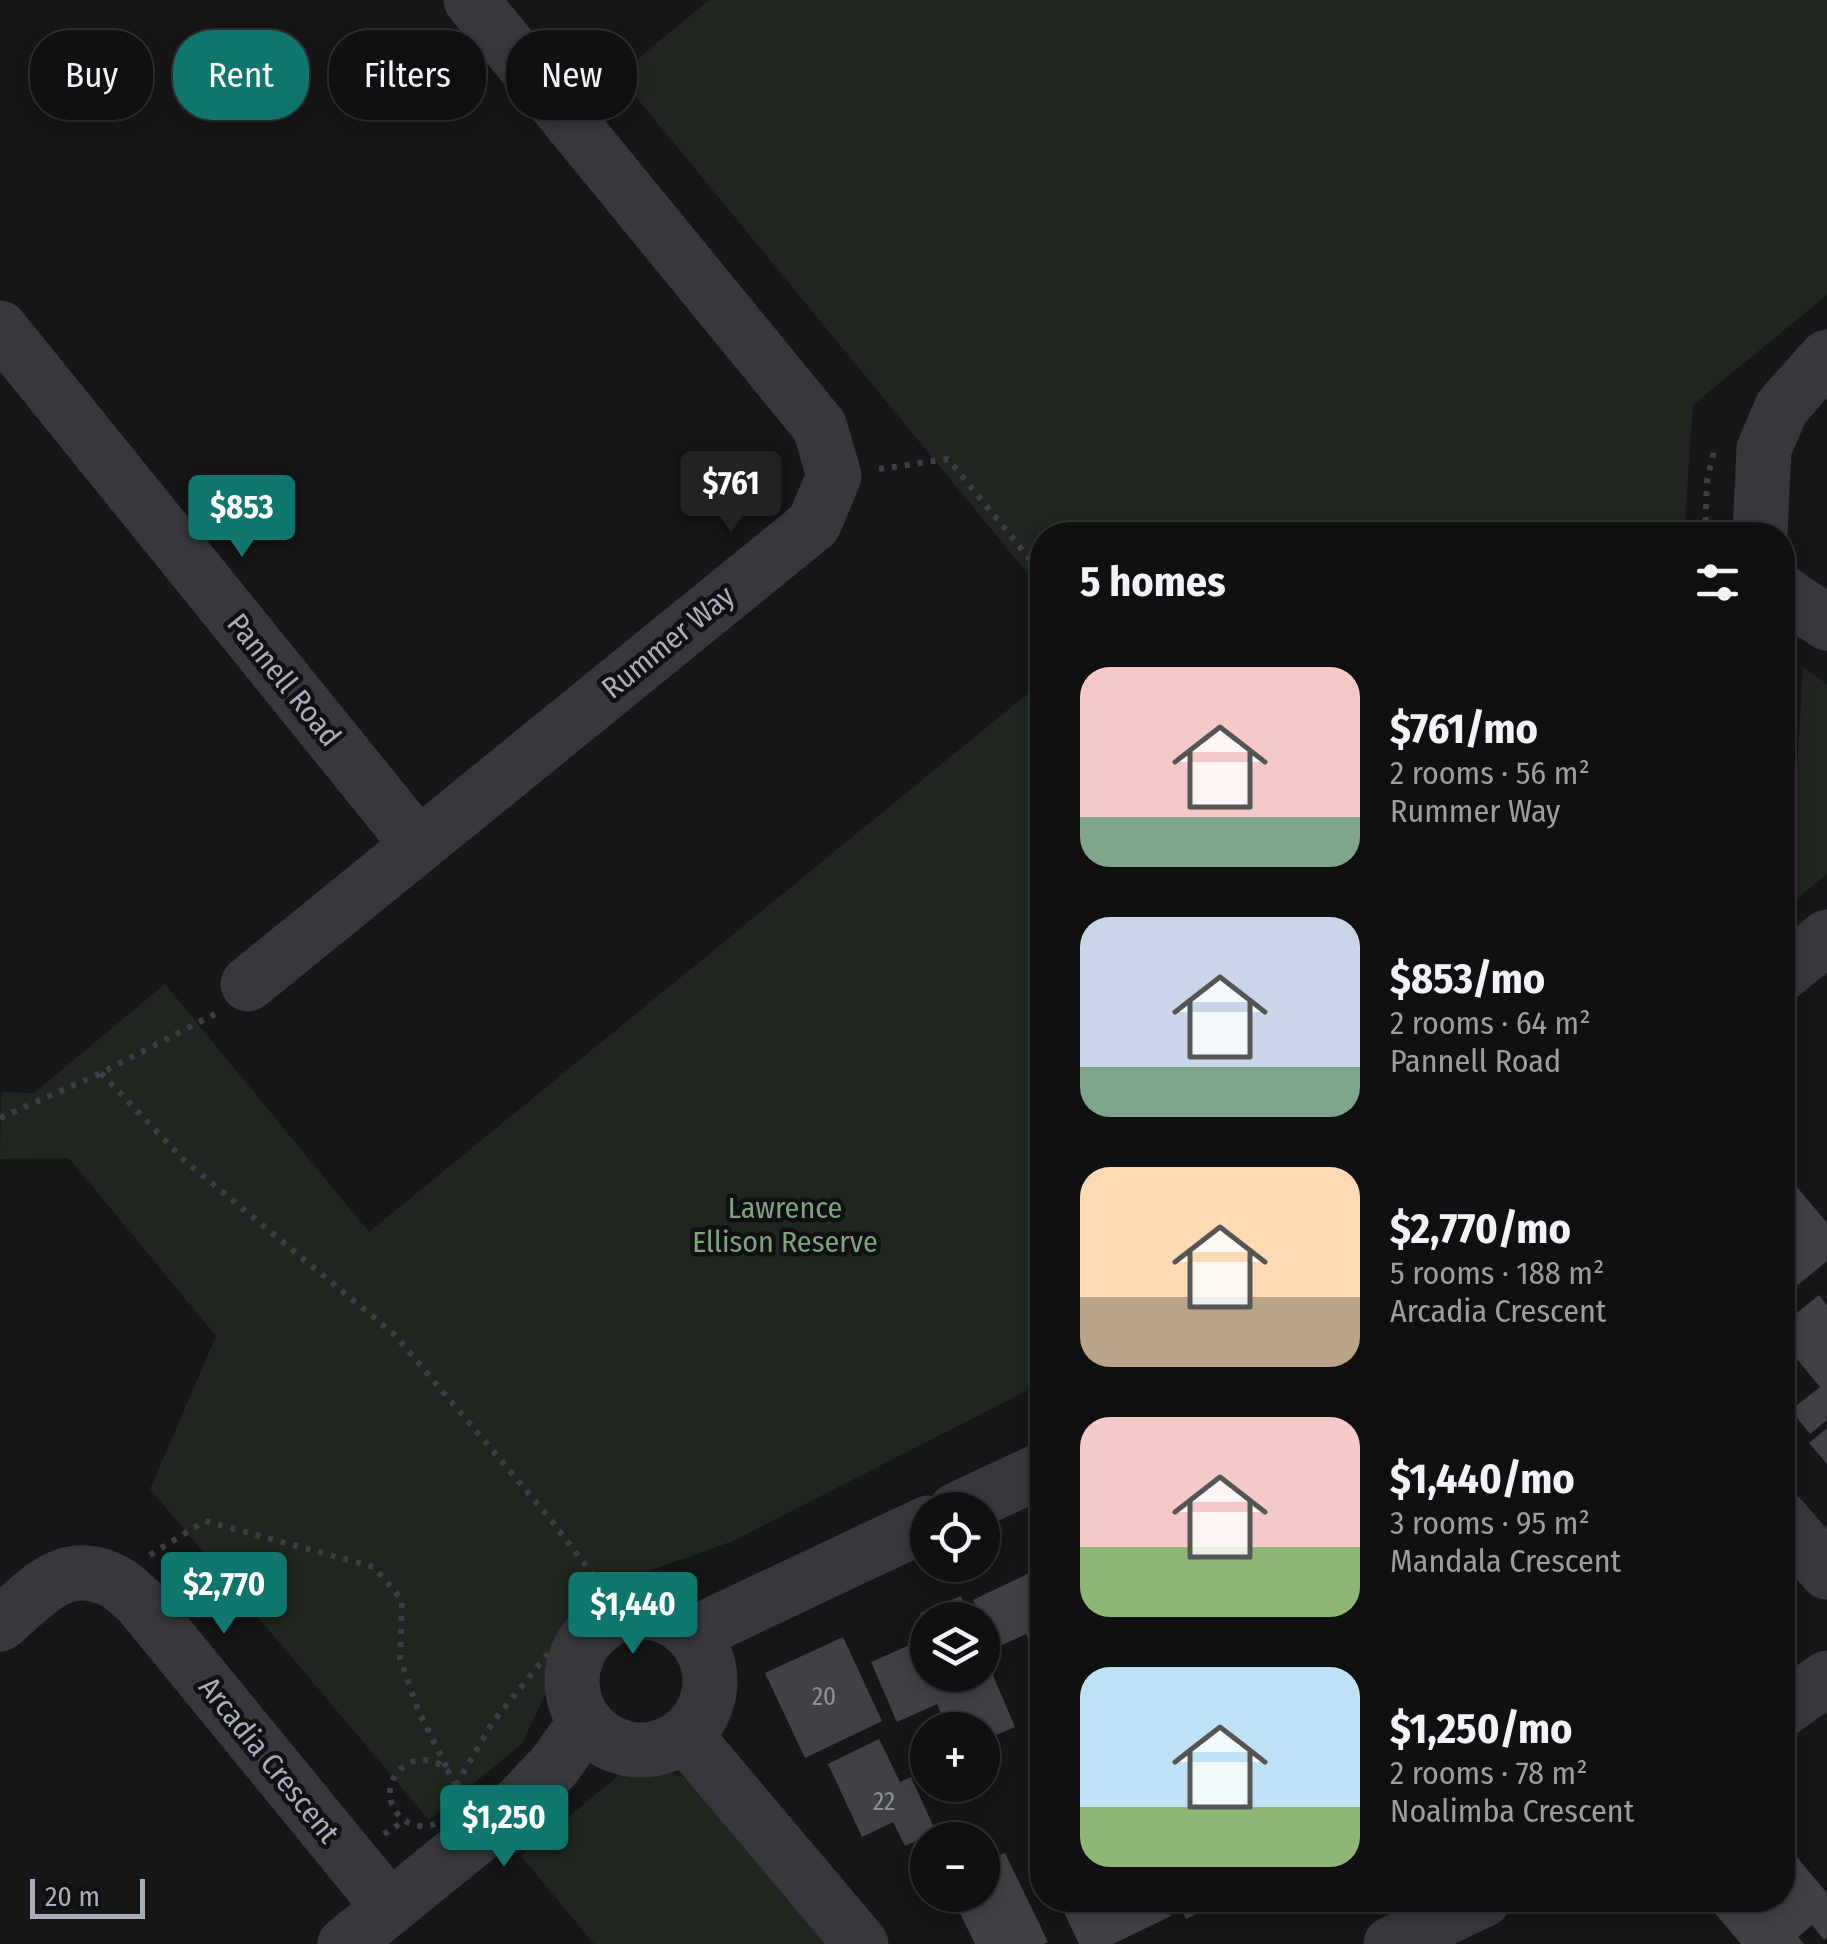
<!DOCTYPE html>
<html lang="en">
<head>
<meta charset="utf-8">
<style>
	:root { --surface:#101012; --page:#1e1e20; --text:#f1f3f6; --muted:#9c9d9f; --line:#303032; --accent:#0f766e }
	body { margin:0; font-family:"Fira Sans Condensed",sans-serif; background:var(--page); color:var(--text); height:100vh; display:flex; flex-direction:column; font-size:38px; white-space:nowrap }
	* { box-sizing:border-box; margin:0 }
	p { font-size:32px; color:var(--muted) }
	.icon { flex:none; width:55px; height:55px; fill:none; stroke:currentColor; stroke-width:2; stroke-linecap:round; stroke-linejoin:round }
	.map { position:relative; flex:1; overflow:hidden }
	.side { position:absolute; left:1030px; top:522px; width:765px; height:1390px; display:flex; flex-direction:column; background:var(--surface); border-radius:40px; box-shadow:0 5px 15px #0003,0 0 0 2px var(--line) }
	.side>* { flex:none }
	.guide { position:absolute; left:30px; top:30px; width:850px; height:90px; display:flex; gap:20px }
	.buttons { position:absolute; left:910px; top:1492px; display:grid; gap:20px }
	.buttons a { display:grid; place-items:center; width:90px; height:90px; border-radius:50%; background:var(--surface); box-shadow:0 5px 15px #0003,0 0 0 2px var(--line); font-size:50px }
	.scale { position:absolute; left:30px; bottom:25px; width:115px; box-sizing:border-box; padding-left:10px; border:5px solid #a8adb8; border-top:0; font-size:28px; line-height:35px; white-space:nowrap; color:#a8adb8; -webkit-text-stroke:8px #111113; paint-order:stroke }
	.price { position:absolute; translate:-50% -85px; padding:0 22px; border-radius:10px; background:var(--accent); color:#fff; font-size:32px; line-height:65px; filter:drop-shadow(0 2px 5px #0008) }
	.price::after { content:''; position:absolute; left:50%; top:60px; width:30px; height:22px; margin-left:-15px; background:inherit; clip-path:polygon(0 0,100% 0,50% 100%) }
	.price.active { background:#222; color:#fff }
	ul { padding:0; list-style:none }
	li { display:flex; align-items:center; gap:30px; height:250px; padding:0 50px }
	li span { display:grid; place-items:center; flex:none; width:280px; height:200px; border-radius:30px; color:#555 }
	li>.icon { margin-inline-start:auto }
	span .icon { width:120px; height:120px; fill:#fffc; stroke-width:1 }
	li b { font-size:42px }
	h2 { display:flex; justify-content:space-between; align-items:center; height:120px; padding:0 50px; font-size:42px }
	.pill { padding:0 35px; border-radius:40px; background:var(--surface); box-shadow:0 5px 15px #0003,0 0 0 2px var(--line); font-size:35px; line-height:90px }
	.pill.active { background:var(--accent); color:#fff }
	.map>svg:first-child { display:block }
	.green { fill:#1e261f }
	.building { fill:#404145 }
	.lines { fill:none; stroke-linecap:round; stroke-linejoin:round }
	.path { stroke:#3d3f44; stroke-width:6; stroke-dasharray:5 8; stroke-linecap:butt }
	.minor { stroke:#37383d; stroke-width:55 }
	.labels { text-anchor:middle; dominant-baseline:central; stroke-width:9; stroke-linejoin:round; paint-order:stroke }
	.number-label { font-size:25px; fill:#8e929b }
	.street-label { font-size:30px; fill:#a8adb8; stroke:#111113 }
	.park-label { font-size:30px; fill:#7fa381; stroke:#111113 }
</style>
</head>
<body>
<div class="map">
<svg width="1827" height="1944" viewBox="0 0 1827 1944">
	<rect width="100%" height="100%" fill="#161618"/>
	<path class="green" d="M709,0H1827V295L1693,405L1684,535H1042V591L618,75Z
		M1803,667L1827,684V874L1789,905Z
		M1042,682V1383L733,1541L612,1584L566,1650L522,1744L429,1820L150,1489L216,1336L69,1158L0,1159L1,1092L34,1093L165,984L369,1232Z
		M635,1762L707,1784L841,1944H594L521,1856Z"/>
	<path class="building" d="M1792,1181L1827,1223V1261L1782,1298V1189Z
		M1819,1295L1827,1306V1420L1810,1434L1791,1410L1820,1387L1782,1341V1325Z
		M1827,1428V1464L1809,1443Z
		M1042,1567V1667L1026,1634L996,1648L973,1600Z
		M961,1596L971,1620H928L927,1630L920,1613Z
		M843,1637L882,1721L805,1758L765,1673Z
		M928,1637V1675H982V1668L989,1666L1015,1727L982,1741V1730H948L937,1704L897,1722L871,1662Z
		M879,1739L900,1782L911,1777L936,1832L905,1846L893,1822L862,1837L828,1764Z
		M1785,1843L1827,1893V1937L1824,1940L1812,1925L1798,1937L1804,1944H1741L1704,1900H1782V1845Z
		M1005,1853L1048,1942L1044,1944H975L951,1895H982V1863Z
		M1058,1900H1164L1171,1916L1113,1944H1079Z
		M1177,1900H1226L1186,1919Z"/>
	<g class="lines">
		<path class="path" d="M879,469L948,459L1042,574
			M1705,535L1707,480L1715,447
			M101,1073L184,1160L394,1334L547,1515L623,1614
			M0,1118L101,1073L215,1014
			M150,1555L205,1521L374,1567L402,1600L400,1658L418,1710L447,1768
			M390 1793a33 33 0 1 1 66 0a33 33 0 1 1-66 0Z
			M610,1764L652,1769
			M456,1785L493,1722L556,1644L599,1583
			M384,1834L404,1821"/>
		<path class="minor" d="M0,328L418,845
			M1760,535L1764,449L1782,407L1827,357
			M1782,592L1827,623
			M1782,974L1827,937
			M248,984L814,524L834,476L820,427L471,0
			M956,1510L1042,1470
			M1782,1519L1827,1572
			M572 1681a69 69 0 1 1 138 0a69 69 0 1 1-138 0Z
			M0,1624C34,1596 60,1559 107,1578C119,1582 129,1593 139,1601L390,1908
			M693,1634L928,1523
			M1782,1710L1827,1678
			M685,1735L861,1944
			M345,1944L520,1802L554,1766L585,1723
			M1391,1944L1483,1900"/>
	</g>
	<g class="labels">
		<g class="number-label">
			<text x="824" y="1697">20</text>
			<text x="884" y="1802">22</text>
		</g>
		<g class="street-label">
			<text transform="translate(668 642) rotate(-39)">Rummer Way</text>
			<text transform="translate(284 680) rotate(51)">Pannell Road</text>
			<text transform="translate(269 1760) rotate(51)">Arcadia Crescent</text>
		</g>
		<g class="park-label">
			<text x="785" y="1208">Lawrence<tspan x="785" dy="34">Ellison Reserve</tspan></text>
		</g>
	</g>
</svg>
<div class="buttons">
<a><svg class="icon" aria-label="locate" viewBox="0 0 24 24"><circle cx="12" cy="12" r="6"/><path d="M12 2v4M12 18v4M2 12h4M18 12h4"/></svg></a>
<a><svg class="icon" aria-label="layers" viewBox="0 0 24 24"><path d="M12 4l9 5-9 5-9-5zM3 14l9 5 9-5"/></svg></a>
<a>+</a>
<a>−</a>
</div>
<div class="scale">20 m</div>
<b class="price active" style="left:731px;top:536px">$761</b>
<b class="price" style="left:242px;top:560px">$853</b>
<b class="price" style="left:224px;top:1637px">$2,770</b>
<b class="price" style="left:633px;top:1657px">$1,440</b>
<b class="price" style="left:504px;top:1870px">$1,250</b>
<div class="guide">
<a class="pill">Buy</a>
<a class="pill active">Rent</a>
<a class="pill">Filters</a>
<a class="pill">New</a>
</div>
<section class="side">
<h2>5 homes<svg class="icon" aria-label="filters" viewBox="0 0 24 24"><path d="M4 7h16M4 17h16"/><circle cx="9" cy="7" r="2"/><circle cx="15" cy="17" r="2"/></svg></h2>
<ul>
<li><span style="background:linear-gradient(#f6c9c9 75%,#7fa58c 0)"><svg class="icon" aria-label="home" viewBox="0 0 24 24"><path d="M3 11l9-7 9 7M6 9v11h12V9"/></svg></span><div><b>$761/mo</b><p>2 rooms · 56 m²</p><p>Rummer Way</p></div></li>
<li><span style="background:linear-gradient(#c9d6e8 75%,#7fa58c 0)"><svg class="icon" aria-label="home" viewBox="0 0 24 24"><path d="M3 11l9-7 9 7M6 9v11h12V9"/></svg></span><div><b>$853/mo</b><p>2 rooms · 64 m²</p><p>Pannell Road</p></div></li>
<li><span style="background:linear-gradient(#ffd9b3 65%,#b9a48a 0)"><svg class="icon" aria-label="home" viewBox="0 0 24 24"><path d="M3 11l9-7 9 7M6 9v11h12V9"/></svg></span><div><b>$2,770/mo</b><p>5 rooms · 188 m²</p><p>Arcadia Crescent</p></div></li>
<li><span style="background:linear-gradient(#f6c9c9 65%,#8fb573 0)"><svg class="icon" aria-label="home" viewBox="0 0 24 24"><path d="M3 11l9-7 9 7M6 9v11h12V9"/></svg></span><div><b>$1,440/mo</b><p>3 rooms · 95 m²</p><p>Mandala Crescent</p></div></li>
<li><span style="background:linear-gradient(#bfe0f5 70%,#8fb573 0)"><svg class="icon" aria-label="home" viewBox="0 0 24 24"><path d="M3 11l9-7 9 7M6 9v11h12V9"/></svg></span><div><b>$1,250/mo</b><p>2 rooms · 78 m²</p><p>Noalimba Crescent</p></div></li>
</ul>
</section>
</div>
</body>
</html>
